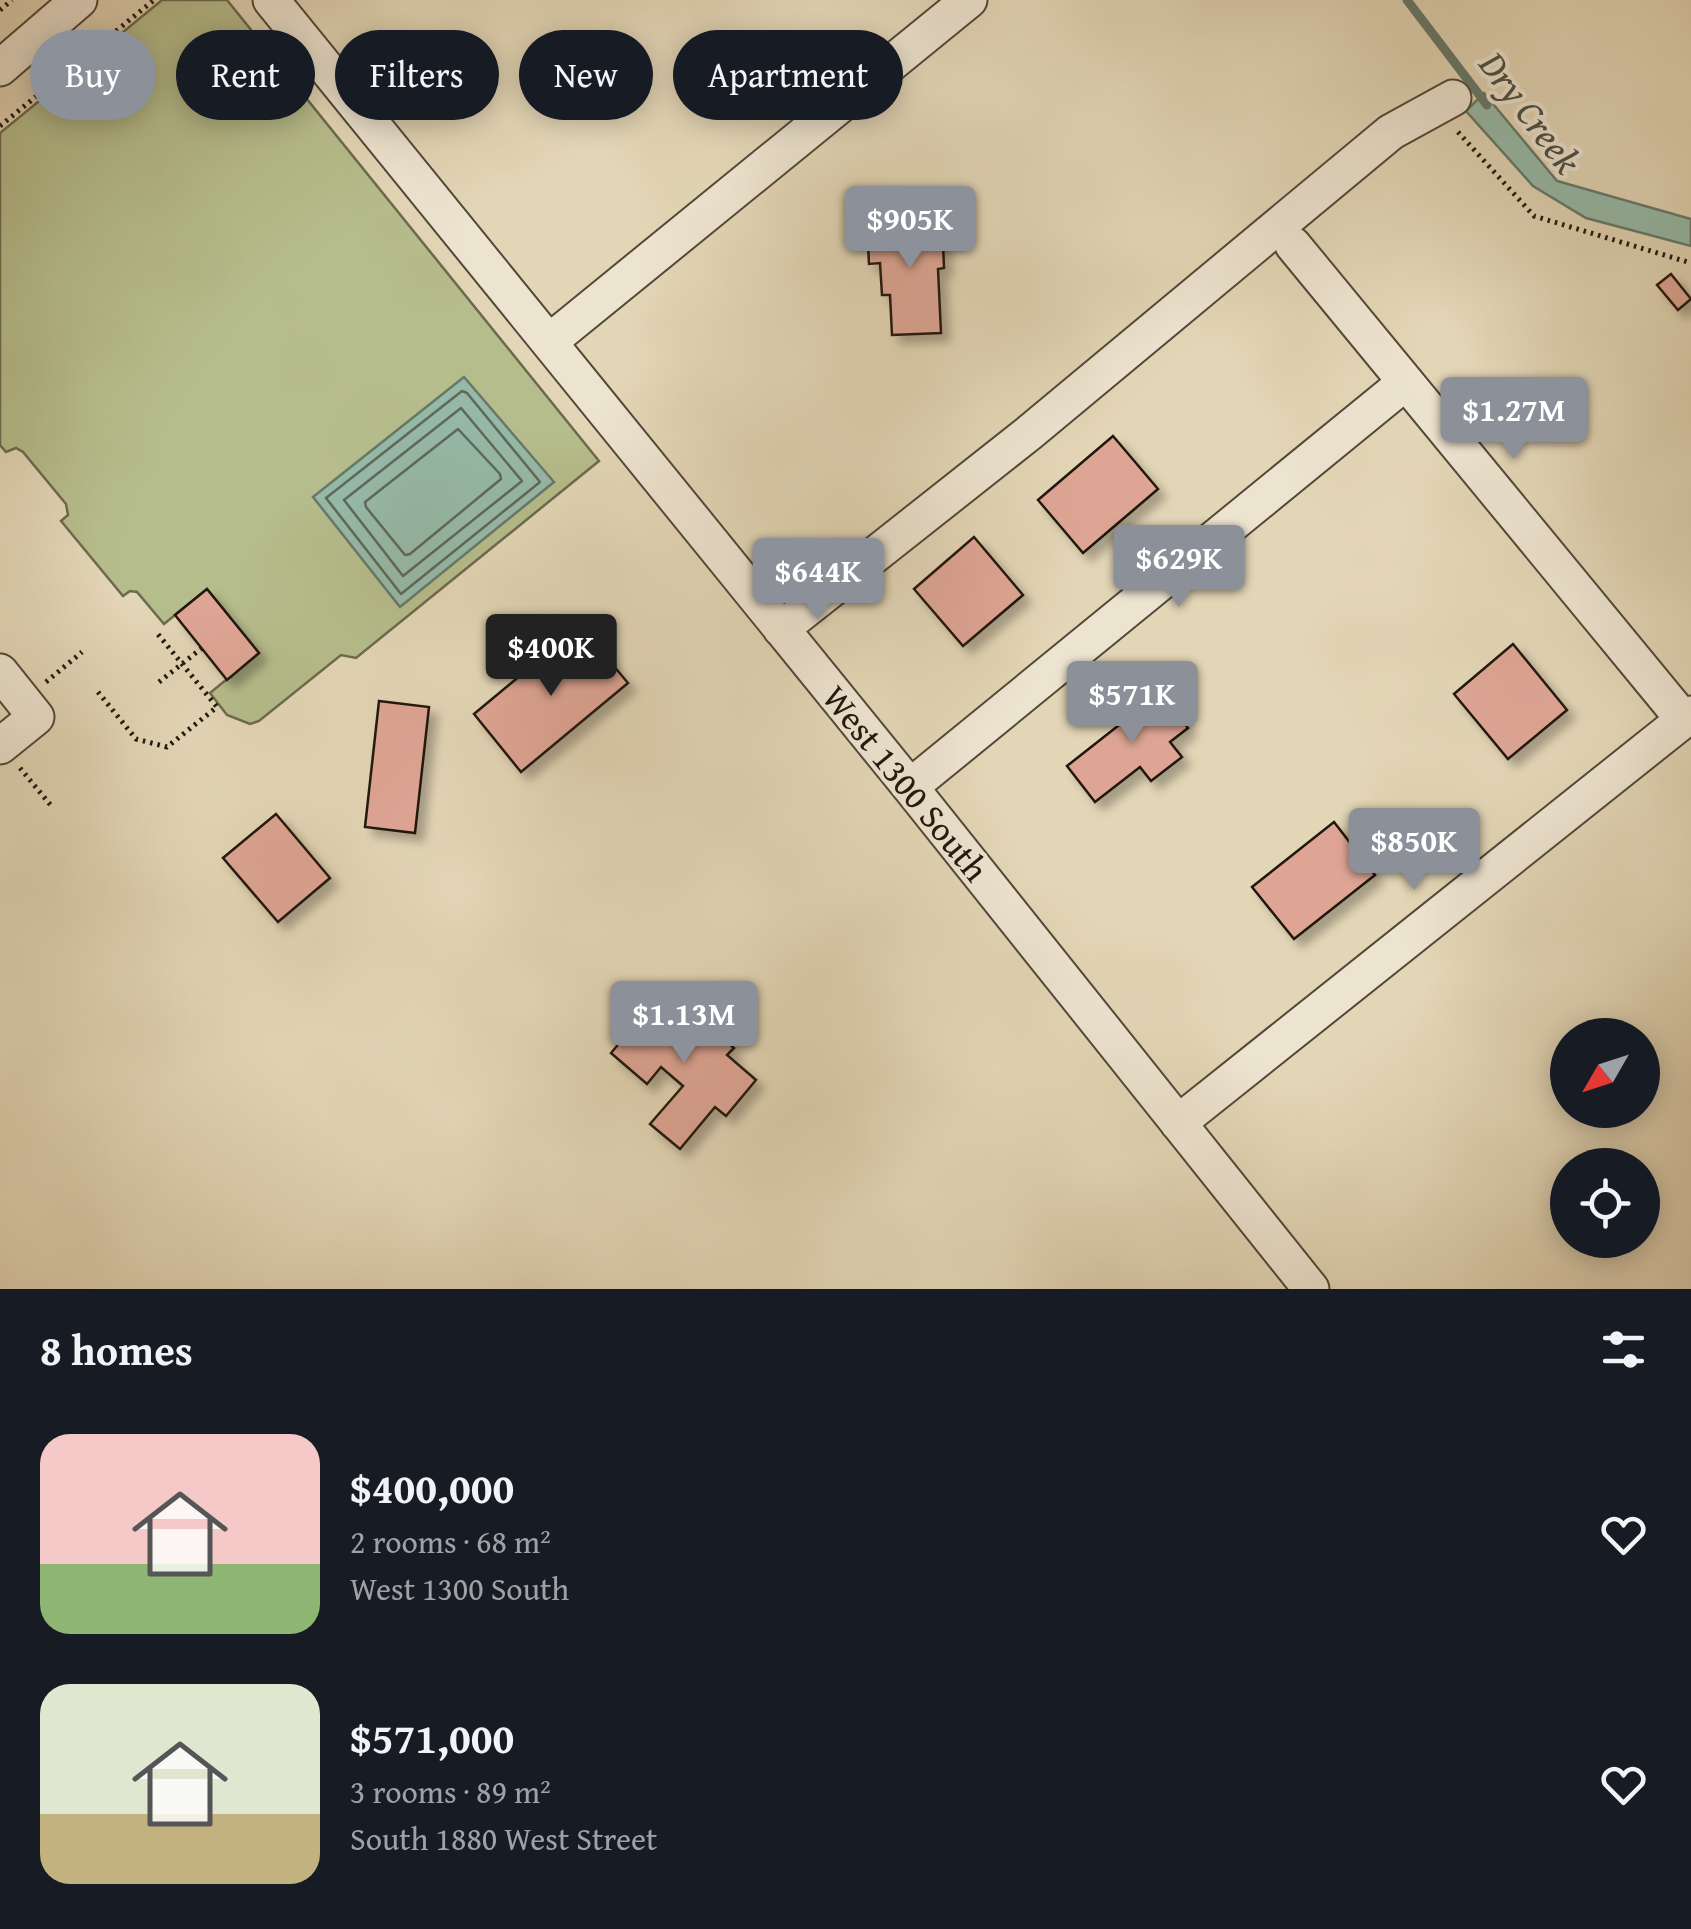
<!DOCTYPE html>
<html lang="en">
<head>
<meta charset="utf-8">
<style>
	:root { --surface:#171b24; --page:#242831; --text:#f1f3f6; --muted:#9ea1a6; --accent:#8c9099 }
	body { margin:0; font-family:"Gentium Book Plus",serif; background:var(--page); color:var(--text); height:100vh; display:flex; flex-direction:column; font-size:38px; white-space:nowrap }
	* { box-sizing:border-box; margin:0 }
	p { font-size:32px; color:var(--muted) }
	.icon { flex:none; width:55px; height:55px; fill:none; stroke:currentColor; stroke-width:2; stroke-linecap:round; stroke-linejoin:round }
	.map { position:relative; height:1289px; overflow:hidden }
	.panel { display:flex; flex-direction:column; background:var(--surface); flex:1 }
	.panel>* { flex:none }
	.hud { position:absolute; left:30px; top:30px; width:1000px; height:90px; display:flex; gap:20px }
	.needle { width:65px; rotate:231deg }
	.fabs { position:absolute; left:1550px; top:1018px; display:grid; gap:20px }
	.fabs a { display:grid; place-items:center; width:110px; height:110px; border-radius:50%; background:var(--surface); box-shadow:0 5px 25px #0003; font-size:50px }
	.price { position:absolute; translate:-50% -85px; padding:0 22px; border-radius:10px; background:var(--accent); color:#fff; font-size:32px; line-height:65px; filter:drop-shadow(0 2px 5px #0008) }
	.price::after { content:''; position:absolute; left:50%; top:60px; width:30px; height:22px; margin-left:-15px; background:inherit; clip-path:polygon(0 0,100% 0,50% 100%) }
	.price.current { background:#222; color:#fff }
	ul { padding:0; list-style:none }
	li { display:flex; align-items:center; gap:30px; height:250px; padding:0 40px }
	li span { display:grid; place-items:center; flex:none; width:280px; height:200px; border-radius:30px; color:#555 }
	li>.icon { margin-inline-start:auto }
	span .icon { width:120px; height:120px; fill:#fffc; stroke-width:1 }
	li b { font-size:42px }
	h2 { display:flex; justify-content:space-between; align-items:center; height:120px; padding:0 40px; font-size:42px }
	.pill { padding:0 35px; border-radius:45px; background:var(--surface); box-shadow:0 5px 25px #0003; font-size:35px; line-height:90px }
	.pill.current { background:var(--accent); color:#fff }
	.map>svg:first-child { display:block }
	.green { fill:#b6bd8c; stroke:#6c6a4d; stroke-width:2.5 }
	.water { fill:#96baa8; stroke:#67796a; stroke-width:2.5 }
	.lines { fill:none; stroke-linecap:round; stroke-linejoin:round }
	.shore { stroke:#5c695b; stroke-width:2.5 }
	.stream { stroke:#67796a; stroke-width:9 }
	.building { fill:#dea594; stroke:#21180e; stroke-width:2.5; filter:url(#shadow) }
	.minor-casing { stroke:#524838; stroke-width:39 }
	.path { stroke:#21180e; stroke-width:5; stroke-dasharray:2.5 5; stroke-linecap:butt }
	.minor { stroke:#ede4d0; stroke-width:35 }
	.labels { text-anchor:middle; dominant-baseline:central; stroke-width:8; stroke-linejoin:round; paint-order:stroke }
	.street-label { font-size:35px; fill:#21180e; stroke:#ede4d0 }
	.water-label { font-size:38px; font-style:italic; fill:#4a5144; stroke:#ede4d0 }
</style>
</head>
<body>
<div class="map">
<svg width="1691" height="1289" viewBox="0 0 1691 1289">
	<defs>
		<filter id="shadow"><feDropShadow dx="8" dy="8" stdDeviation="5" flood-color="#0004"/></filter>
	</defs>
	<rect width="100%" height="100%" fill="#e3d6b6"/>
	<filter id="stains"><feTurbulence type="fractalNoise" baseFrequency=".002" numOctaves="4"/><feColorMatrix values="0 0 0 0 .2 0 0 0 0 .09 0 0 0 0 .02 0 0 0 .5 -.17"/></filter>
	<radialGradient id="worn" r=".72"><stop offset=".6" stop-color="#630" stop-opacity="0"/><stop offset="1" stop-color="#630" stop-opacity=".3"/></radialGradient>
	<path class="green" d="M162,0H227L599,461L356,658L341,655L259,721L250,724L227,715L210,693L259,653L207,589L164,624L137,592L130,591L123,596L61,521L68,515L66,504L23,452L16,448L6,452L0,445V133Z"/>
	<path class="water" d="M1484,93L1557,181L1691,219V246L1586,218L1533,186L1466,111Z
		M464,377L554,482L400,607L313,497Z"/>
	<g class="lines">
		<path class="shore" d="M462,391L467,393L540,482L401,594L326,498Z
			M461,408L522,481L403,576L344,500Z
			M458,429L500,474L501,479L410,554L405,555L366,507L365,502Z"/>
		<path class="stream" d="M1407,0L1487,105"/>
	</g>
	<path class="building" d="M942,218L944,268L938,269L941,333L892,335L890,295H882L880,263L869,264L867,222Z
		M1671,274L1691,299L1678,310L1657,285Z
		M1113,436L1158,489L1083,553L1038,500Z
		M974,537L1023,595L963,646L914,589Z
		M207,589L259,653L227,680L175,615Z
		M580,626L628,683L521,772L474,714Z
		M1513,644L1567,710L1508,759L1454,694Z
		M1154,685L1188,728L1170,742L1182,757L1151,781L1140,767L1095,802L1067,766L1128,718L1122,709Z
		M379,701L429,707L415,833L365,827Z
		M276,814L330,878L278,922L223,858Z
		M1334,822L1375,875L1294,939L1252,887Z
		M665,989L734,1048L727,1055L756,1080L726,1116L715,1107L680,1149L650,1124L683,1086L661,1067L647,1084L611,1053Z"/>
	<g class="lines">
		<defs>
			<path id="minor" d="M271,0L910,787L1311,1289
				M0,68L79,0
				M1293,245L1684,720
				M549,342L969,0
				M781,629L1029,433L1391,132L1453,98
				M0,672L36,717L0,746
				M910,787L1406,382
				M1178,1123L1691,714"/>
		</defs>
		<use href="#minor" class="minor-casing"/>
		<path class="path" d="M0,10L12,0
			M0,126L154,0
			M1458,132L1534,216L1691,263
			M46,682L82,652
			M159,682L202,648
			M98,692L136,739L167,747L217,707L157,633
			M20,768L53,808"/>
		<use href="#minor" class="minor"/>
	</g>
	<g class="labels">
		<g class="street-label">
			<text transform="translate(906 783) rotate(51)">West 1300 South</text>
		</g>
		<g class="water-label">
			<text transform="translate(1531 112) rotate(53)">Dry Creek</text>
		</g>
	</g>
	<rect width="100%" height="100%" filter="url(#stains)"/>
	<rect width="100%" height="100%" fill="url(#worn)"/>
</svg>
<div class="fabs">
<a><svg class="needle" viewBox="-14 -14 28 28"><path d="M0-13l5 13h-10z" fill="#e53935"/><path d="M0 13l5-13h-10z" fill="#9ea1a6"/></svg></a>
<a><svg class="icon" aria-label="locate" viewBox="0 0 24 24"><circle cx="12" cy="12" r="6"/><path d="M12 2v4M12 18v4M2 12h4M18 12h4"/></svg></a>
</div>
<b class="price" style="left:910px;top:271px">$905K</b>
<b class="price" style="left:1514px;top:462px">$1.27M</b>
<b class="price" style="left:1179px;top:610px">$629K</b>
<b class="price" style="left:818px;top:623px">$644K</b>
<b class="price current" style="left:551px;top:699px">$400K</b>
<b class="price" style="left:1132px;top:746px">$571K</b>
<b class="price" style="left:1414px;top:893px">$850K</b>
<b class="price" style="left:684px;top:1066px">$1.13M</b>
<div class="hud">
<a class="pill current">Buy</a>
<a class="pill">Rent</a>
<a class="pill">Filters</a>
<a class="pill">New</a>
<a class="pill">Apartment</a>
</div>
</div>
<section class="panel">
<h2>8 homes<svg class="icon" aria-label="filters" viewBox="0 0 24 24"><path d="M4 7h16M4 17h16"/><circle cx="9" cy="7" r="2"/><circle cx="15" cy="17" r="2"/></svg></h2>
<ul>
<li><span style="background:linear-gradient(#f6c9c9 65%,#8fb573 0)"><svg class="icon" aria-label="home" viewBox="0 0 24 24"><path d="M3 11l9-7 9 7M6 9v11h12V9"/></svg></span><div><b>$400,000</b><p>2 rooms · 68 m²</p><p>West 1300 South</p></div><svg class="icon" aria-label="heart" viewBox="0 0 24 24"><path d="M12 20l-8-8c-3-5 5-10 8-4 3-6 11-1 8 4z"/></svg></li>
<li><span style="background:linear-gradient(#dfe7d0 65%,#c2b280 0)"><svg class="icon" aria-label="home" viewBox="0 0 24 24"><path d="M3 11l9-7 9 7M6 9v11h12V9"/></svg></span><div><b>$571,000</b><p>3 rooms · 89 m²</p><p>South 1880 West Street</p></div><svg class="icon" aria-label="heart" viewBox="0 0 24 24"><path d="M12 20l-8-8c-3-5 5-10 8-4 3-6 11-1 8 4z"/></svg></li>
</ul>
</section>
</body>
</html>
